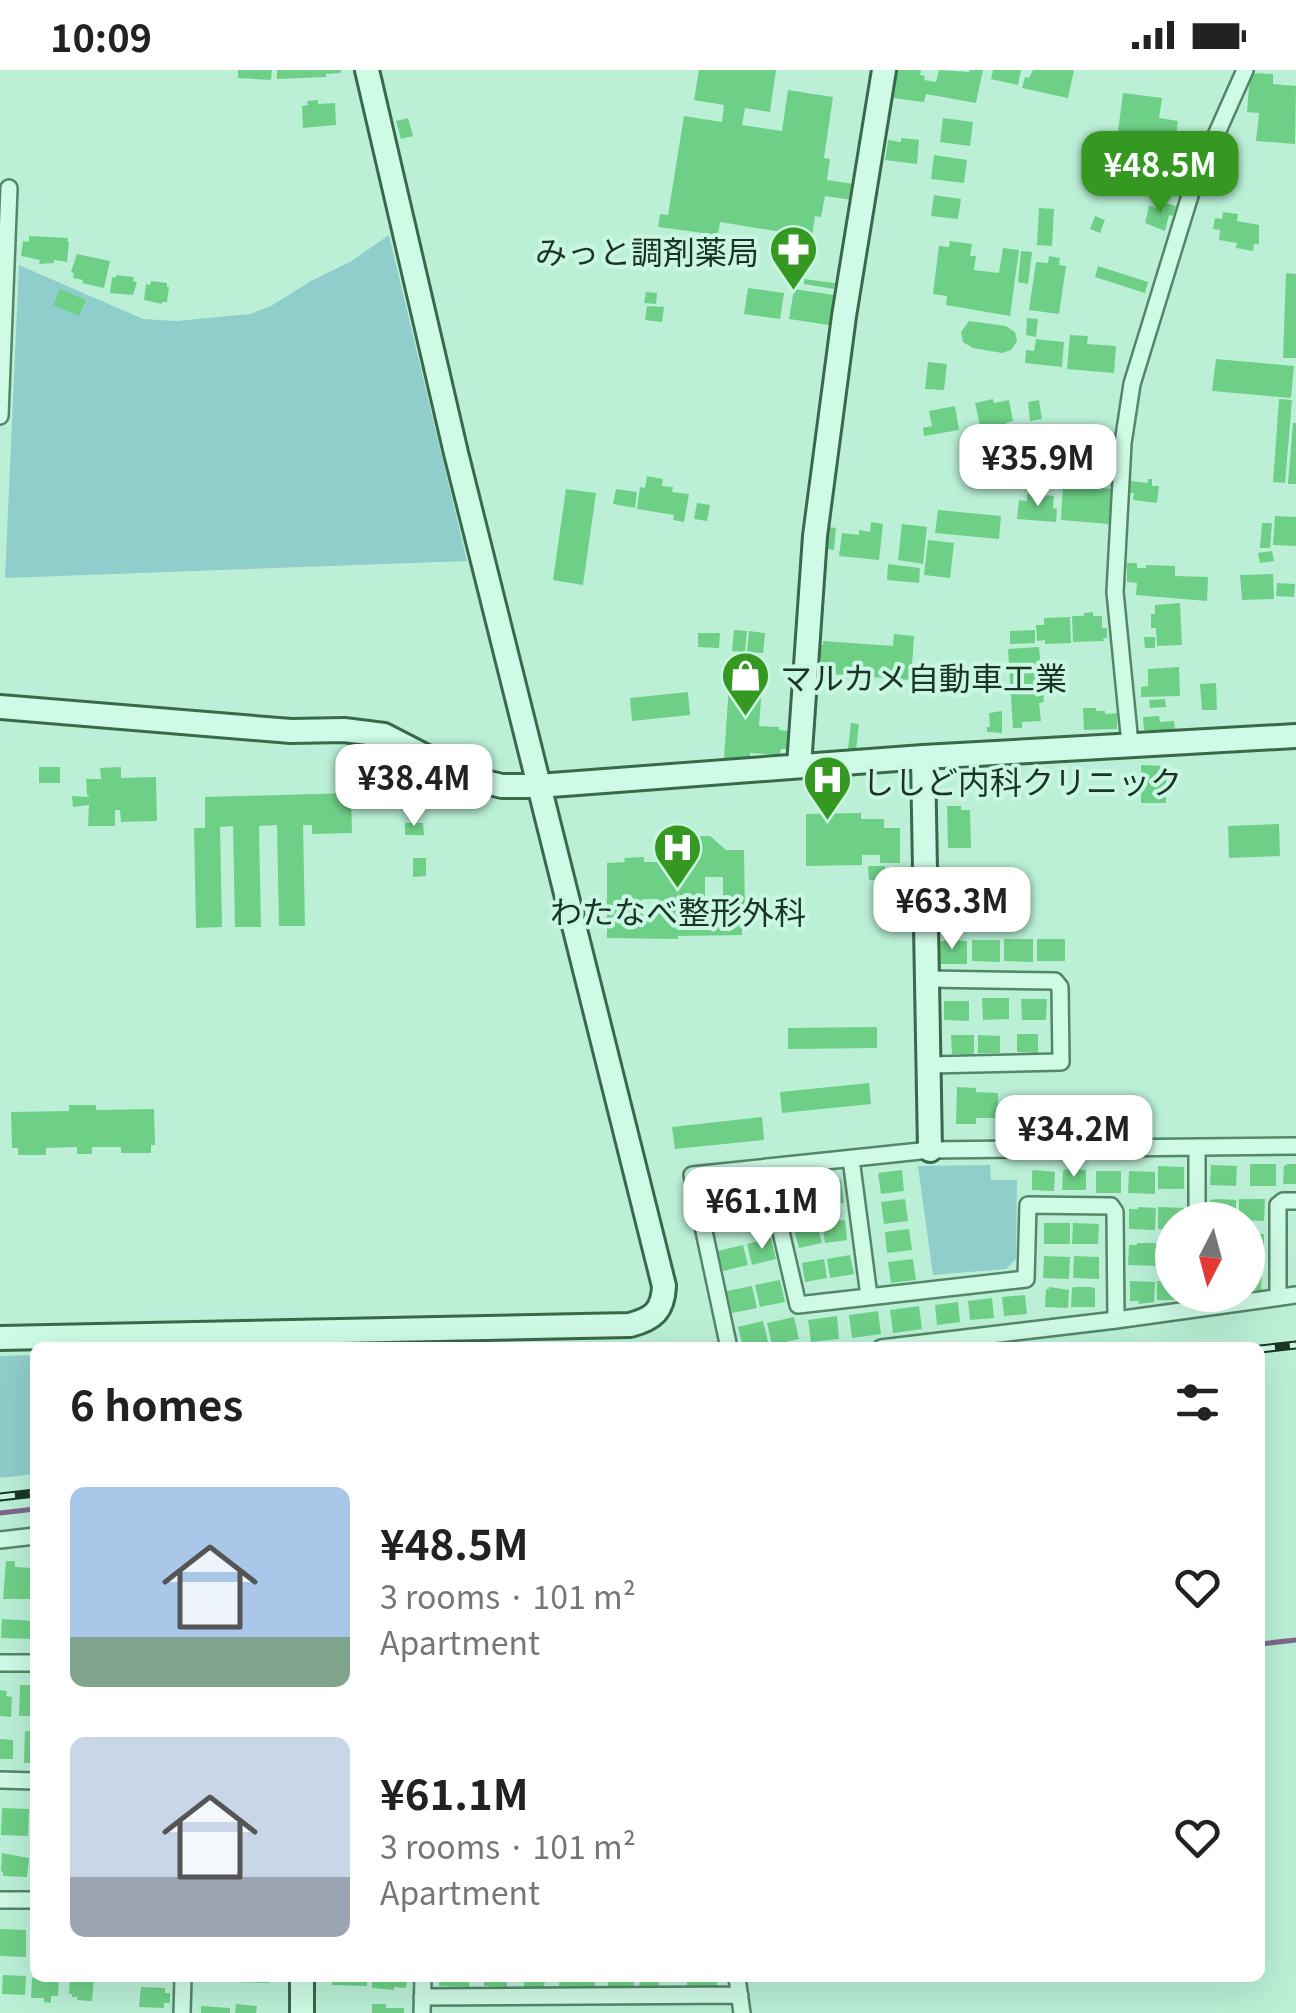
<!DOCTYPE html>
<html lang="en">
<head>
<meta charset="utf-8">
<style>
	:root { --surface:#fff; --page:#f6f6f6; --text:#222; --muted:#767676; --accent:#359921 }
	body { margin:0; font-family:Georgia,"Noto Sans JP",serif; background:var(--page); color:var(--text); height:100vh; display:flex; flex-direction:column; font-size:38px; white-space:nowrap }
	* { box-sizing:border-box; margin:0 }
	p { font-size:32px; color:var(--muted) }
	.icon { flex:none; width:55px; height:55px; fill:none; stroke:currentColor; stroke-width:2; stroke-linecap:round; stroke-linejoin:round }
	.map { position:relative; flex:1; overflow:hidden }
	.details { position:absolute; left:30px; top:1272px; width:1235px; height:640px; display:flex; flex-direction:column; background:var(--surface); border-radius:15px; box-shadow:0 10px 40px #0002 }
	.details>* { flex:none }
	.needle { width:65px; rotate:186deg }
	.buttons { position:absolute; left:1155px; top:1132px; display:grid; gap:20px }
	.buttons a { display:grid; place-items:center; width:110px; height:110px; border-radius:50%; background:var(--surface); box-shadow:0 10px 40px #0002; font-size:50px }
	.price { position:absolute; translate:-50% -85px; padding:0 22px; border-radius:20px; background:#fff; color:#222; font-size:32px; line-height:65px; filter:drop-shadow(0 2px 5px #0008) }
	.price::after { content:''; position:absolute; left:50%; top:60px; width:30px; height:22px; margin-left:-15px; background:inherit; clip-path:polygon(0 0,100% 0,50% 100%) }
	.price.current { background:var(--accent); color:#fff }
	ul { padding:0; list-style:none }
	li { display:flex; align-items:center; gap:30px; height:250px; padding:0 40px }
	li span { display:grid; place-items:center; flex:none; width:280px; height:200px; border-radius:15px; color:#555 }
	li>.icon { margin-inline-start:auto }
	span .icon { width:120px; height:120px; fill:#fffc; stroke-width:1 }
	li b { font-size:42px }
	h2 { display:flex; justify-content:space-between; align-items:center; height:120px; padding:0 40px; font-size:42px }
	.status { display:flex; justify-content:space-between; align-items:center; height:70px; padding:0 50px; background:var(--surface); direction:ltr }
	.status svg { height:28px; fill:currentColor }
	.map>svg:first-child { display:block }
	.green { fill:#8fcecb }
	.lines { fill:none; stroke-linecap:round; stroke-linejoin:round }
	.stream { stroke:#7e678d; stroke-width:5 }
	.building { fill:#6ed087; fill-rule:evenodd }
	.street-casing { stroke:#548767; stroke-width:20 }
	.secondary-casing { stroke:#386948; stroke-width:28 }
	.street { stroke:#cefae6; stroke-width:15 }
	.secondary { stroke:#cefae6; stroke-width:22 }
	.rail-casing { stroke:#1a3523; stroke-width:9 }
	.rail { stroke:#caf7e3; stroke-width:5; stroke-dasharray:15; stroke-linecap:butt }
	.labels { text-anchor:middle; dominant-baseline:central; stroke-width:8; stroke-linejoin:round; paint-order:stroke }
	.poi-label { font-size:32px; fill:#1a3523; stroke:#caf7e3; text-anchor:start }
</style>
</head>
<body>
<div class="status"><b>10:09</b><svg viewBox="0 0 49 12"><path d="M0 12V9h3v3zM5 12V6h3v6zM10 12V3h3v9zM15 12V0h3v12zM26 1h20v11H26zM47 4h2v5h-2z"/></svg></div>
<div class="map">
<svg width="1296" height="1943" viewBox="0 0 1296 1943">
	<rect width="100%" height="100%" fill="#bbf0d7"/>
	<path class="green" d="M389,165L467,491L5,508L19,195L143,249L176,251L250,244L271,236L311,211L350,192Z
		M990,1095L991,1110H1017L1016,1189L1006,1199L933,1205L918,1096Z
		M540,1272V1278L329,1277Z
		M35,1285V1404L0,1408V1286Z"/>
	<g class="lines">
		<path class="stream" d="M0,1443L35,1439
			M1260,1574L1296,1570"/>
	</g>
	<path class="building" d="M238,0H272L271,10L238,8Z
		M277,0H341V3L326,4V7L277,9Z
		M699,0H776L770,42L745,38L742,55L782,61L788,20L833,27L824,88L830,89L827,110L854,114L852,130L825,126L821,147L815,146L812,167L720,152L718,165L658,157L660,144L668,145L684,46L722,52L724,35L694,30Z
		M897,0H921L920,5L925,6L924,10L936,12L939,0L969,2L970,0H983L976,33L926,24L924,32L893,28Z
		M993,0H1021L1018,15L991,9Z
		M1033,0H1074L1068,28L1022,18L1025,7L1029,8Z
		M1250,3L1273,4V14L1296,16L1295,74L1256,71L1259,43L1247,42Z
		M1123,23L1162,28L1159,48L1178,51L1176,66L1157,64L1152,105L1113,100Z
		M318,30V34L335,33L336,55L303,58L302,36L308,35L307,31Z
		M408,48L413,66L401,69L396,51Z
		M943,48L973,52L970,76L940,72Z
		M901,68L919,70L917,94L885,90L888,70L901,72Z
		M1159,69L1173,70L1172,82L1158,81Z
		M934,85L967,90L964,113L931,109Z
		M1158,95L1182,101L1178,117L1154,111Z
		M934,125L961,129L958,149L931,146Z
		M1165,133L1176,136L1173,146L1169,145L1165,161L1145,153L1149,136L1164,140Z
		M1039,138L1054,139L1052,176L1037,175Z
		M1223,142L1238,144L1237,151L1259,155V174H1254L1253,181L1236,178L1237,173L1219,170L1220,160L1213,159L1215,148L1222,149Z
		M1095,146L1105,150L1100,163L1090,159Z
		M29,166L68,168L67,171L69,172L67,192L54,190V193L39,194L40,190L21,186L23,171L29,172Z
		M950,171L972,174L970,186H976L974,200L999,203L1003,178L1019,180L1010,246L946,235L947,226L933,224L939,176L949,177Z
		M656,178L665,179L664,195L655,194Z
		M1021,181L1032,182L1028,214L1018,212Z
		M77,184L110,191L104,218L82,213L83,210L73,208L74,203L71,202Z
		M1049,186L1060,188L1059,195L1066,196L1059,244L1029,240L1036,192L1048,193Z
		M1098,196L1148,212L1145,223L1095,207Z
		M1286,203L1296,204V288H1283Z
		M116,205L134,207L133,211L137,212L133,225L110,223L112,207L116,208Z
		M804,209L835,213L834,219L804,214Z
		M151,211L167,213V217H169L167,232H162V234L144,230L146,214L150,215Z
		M748,218L784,223L780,249L744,244Z
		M60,219L86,230L79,246L53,235Z
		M794,219L834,225L829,255L789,249Z
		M646,222L657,223L656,234L644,233Z
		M647,236L664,237L662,252L645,250Z
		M1027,248L1038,249L1036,267L1026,265Z
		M969,251L1006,256L1015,262L1017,271L1011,280L1002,283L973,278L963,272L961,262Z
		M1070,265L1088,266L1087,274L1116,276L1114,303L1067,299Z
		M1036,269L1064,272L1062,297L1025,293L1026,280L1034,281Z
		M1216,289L1294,296L1291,328L1212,321Z
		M928,292L947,294L944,320L925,319Z
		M993,329L994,333L1009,330L1013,351L1006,353L1007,355L981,360L975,333Z
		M1279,329L1292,330L1285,413L1273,412Z
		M1039,330L1042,349L1030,351L1028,332Z
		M955,336L959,360L924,366L923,358L932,356L929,341Z
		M1293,353H1296V414H1288Z
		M647,406L663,409L662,416L673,417L672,422L689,424L684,452L673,450L674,445L637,439L640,417L645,418Z
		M1148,409H1152V416H1159L1157,433L1133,430L1134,423H1129L1131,411L1148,413Z
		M1075,410L1094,412V417L1111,419L1109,454L1061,450L1063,415L1074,416Z
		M566,419L596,423L583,515L553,510Z
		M616,419L637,422L635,438L613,434Z
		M1027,424L1054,426L1053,438L1057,439L1056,452L1017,449L1019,430L1027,431Z
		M697,433L710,435L707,451L694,449Z
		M938,440L1001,446L999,469L935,463Z
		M1275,446L1296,447V476L1273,475Z
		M871,452L883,454L879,490L839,486L842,463L859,465V460L870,462Z
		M1262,453H1272L1270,478H1260Z
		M902,454L927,457L923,494L898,490Z
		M829,457L836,458L834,480L827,479Z
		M928,470L954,473L950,508L924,505Z
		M1272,481L1274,491L1260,493L1258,483Z
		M1127,493H1137V498H1146V495L1175,496V506L1208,507L1207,531L1136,525L1137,513L1127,512Z
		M888,494L920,498L919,513L887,510Z
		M1273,504L1274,529L1242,530L1240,505Z
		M1277,513L1295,514L1294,527L1276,526Z
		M1180,533L1182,575L1157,576L1156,558H1151V544H1155V535Z
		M1093,542V546H1102V558H1107V568H1103L1104,571L1073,572L1072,546H1084V543Z
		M1070,547L1071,573L1045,574V570L1037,571L1036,555H1044V548Z
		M734,560L747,561L745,582L732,581Z
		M1035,560V573L1010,574V561Z
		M749,561L765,563L763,583L747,582Z
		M698,563H720L719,578L698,577Z
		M894,564L914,566L911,610L818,603L820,575H823V571L893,576Z
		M1144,567H1155V578H1145Z
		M1039,577L1044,632L1039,633L1041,651L1022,652V658H1013L1008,579Z
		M731,586L764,589L759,656L779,657V660L789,661L788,679H781L780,685L750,683V690L724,688Z
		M1179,597L1180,626L1141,627V617L1148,616V599Z
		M1216,613L1217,640H1202L1200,614Z
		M688,622L690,645L632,651L630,628Z
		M1165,629L1166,637L1150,638L1149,630Z
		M1083,638H1096V641H1105V644L1117,643V659L1084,660Z
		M1002,641V663L987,662V657H990L989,643Z
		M1159,646L1160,652L1174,651L1175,660H1144L1143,647Z
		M851,653L859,654L856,680L848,679Z
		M1141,695L1166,696V733H1141Z
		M39,697H60V713H39Z
		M121,697V708L156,707L157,751L121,752L120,740H115V756H88L89,735L73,737L72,726L90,727L87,725L86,709H101L100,698Z
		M351,723L352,763L312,764V755H303L305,856H279L277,755L259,756L261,857H235L233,756L220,757L222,857L196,858L194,758H205V727Z
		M947,736H961V740H970L971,778H948Z
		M861,743V749H884V758H900V793H880V785H862V795L806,796V744Z
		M405,753H423L424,765H405Z
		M1279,754L1280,786L1229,788L1228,756Z
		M710,766L726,780H744L745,846H742V865L678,866V869L607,868V793L625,792L624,788L644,787V792H659L658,767ZM705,807H723V839L705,840ZM642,829H658V844H642Z
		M413,788H426V806L413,807Z
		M868,796H885V810H869Z
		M1004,869H1033V892L1004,891Z
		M1037,869H1065V891H1037Z
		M972,870H1000V892L972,891Z
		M938,871H967V894H938Z
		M982,928H1009V949L983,950Z
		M1021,929H1047L1046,950H1022Z
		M944,931H969V951L944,950Z
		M877,957V978L788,979V958Z
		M1017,964H1038V983L1017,982Z
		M951,965H974V984H952Z
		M978,965L1000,966V983H978Z
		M869,1013L871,1034L782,1043L780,1022Z
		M957,1017L976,1018V1022L998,1023V1048H976V1054H956Z
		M69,1035H96V1040L154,1039L155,1075H151V1083H121V1077H92V1084H77V1077L46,1078V1085H18V1078H12L11,1042L69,1041Z
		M762,1047L764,1070L675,1079L672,1057Z
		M1250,1094H1276V1116H1250Z
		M1288,1094H1296V1114H1283L1284,1096Z
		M1211,1095L1237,1096L1236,1116L1210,1115Z
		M1158,1096L1184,1097V1119H1158Z
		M1066,1099L1086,1100V1120H1062L1063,1101Z
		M902,1100L904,1121L881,1124L878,1103Z
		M1035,1100L1055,1102L1054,1121L1032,1120V1101Z
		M1096,1101H1121V1123H1096Z
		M1129,1101L1155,1102V1124L1128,1123Z
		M841,1110L844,1133L818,1136L815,1113Z
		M810,1114L816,1136L791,1141L786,1120Z
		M761,1122L766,1143L741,1148L737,1128Z
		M733,1128L737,1148L713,1154L708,1134Z
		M905,1129L908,1151L884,1154L881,1132Z
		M1218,1129L1236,1130V1150H1209L1210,1130Z
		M1239,1129H1265L1264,1151L1239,1150Z
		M1138,1137L1156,1138L1155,1160L1129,1159V1139H1138Z
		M1158,1137L1185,1138V1150H1172V1160L1158,1159Z
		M845,1150L847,1170L825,1173L822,1153Z
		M1044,1153H1070V1174H1044Z
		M1073,1153L1099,1154L1098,1174H1072Z
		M817,1154L822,1173L799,1178L794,1159Z
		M909,1159L912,1180L887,1183L885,1162Z
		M1248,1164H1264V1186H1248Z
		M771,1168L776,1189L752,1195L747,1174Z
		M1137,1173H1156V1196L1128,1195L1129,1175H1137Z
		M1158,1173L1172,1174V1196H1158Z
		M743,1175L748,1195L723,1201L718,1181Z
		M850,1185L854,1204L830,1208L827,1189Z
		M1044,1186L1070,1187L1069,1209L1043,1208Z
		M1074,1186L1099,1187V1209L1073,1208Z
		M824,1189L827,1208L805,1212L802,1193Z
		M913,1189L916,1210L891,1213L888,1192Z
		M1248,1199L1262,1200L1261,1220H1248Z
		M780,1210L785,1232L760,1237L755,1215Z
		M1130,1211L1155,1212L1154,1232L1138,1234L1139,1231H1130Z
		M1157,1211H1172V1225H1180V1230H1157Z
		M752,1216L757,1238L732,1243L727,1221Z
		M1049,1217L1069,1220L1068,1238L1045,1237L1046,1219H1049Z
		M1074,1217H1092L1095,1219V1237H1071L1072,1218Z
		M1025,1225L1027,1244L1004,1246L1002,1227Z
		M992,1228L994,1248L970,1250L968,1231Z
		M958,1232L960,1252L937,1255L935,1235Z
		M919,1236L922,1259L893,1263L890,1240Z
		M878,1241L881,1264L852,1268L849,1245Z
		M837,1246L839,1269L811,1272L808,1250Z
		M794,1247L799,1269L772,1275L767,1253Z
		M763,1251L768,1272L743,1277L738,1257Z
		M6,1491H15V1497L33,1498V1529H3Z
		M2,1549L33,1551L32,1569L1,1568Z
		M20,1615H35V1646H19Z
		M0,1620L7,1621L6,1626L12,1627L11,1647L0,1646Z
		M25,1661H35V1693H24Z
		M0,1669L13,1670V1689H0Z
		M2,1738L29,1739L28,1766L1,1765Z
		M2,1783L29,1788L27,1807L3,1806V1802L1,1801Z
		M0,1859L26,1860V1887L0,1886Z
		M3,1905L26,1906L25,1925L2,1924Z
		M32,1908H59L58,1926H51V1933L44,1932V1928H31Z
		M70,1908H94L92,1931L77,1930V1927H72V1924H69Z
		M235,1908H269V1913L235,1912Z
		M332,1908H367V1916L332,1915Z
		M372,1908H407L406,1918L394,1917V1920L372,1918Z
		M439,1908H469V1917L439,1916Z
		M484,1908H507V1917L484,1916Z
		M525,1908H545L544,1918L524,1917Z
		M560,1908H595V1918L559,1916Z
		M608,1908H634V1919H608Z
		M640,1908H659V1919H639Z
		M687,1908H717V1919L703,1917L702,1921L687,1920Z
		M141,1917L165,1918V1923H170V1933H164V1938L139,1937Z
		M236,1934L257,1936L256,1943H235Z
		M372,1934H386V1938H404V1943H372Z
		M201,1936L230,1938V1943H201Z"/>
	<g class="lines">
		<defs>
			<path id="street" d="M0,346L9,118
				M1130,674L1115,522L1123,373L1132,314L1192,119L1245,0
				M928,909L1055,911L1060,917L1061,992L930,995
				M851,1089L869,1226
				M766,1097L798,1235L1026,1209L1028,1135L1111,1136L1115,1142L1116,1250
				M1197,1150V1077
				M1278,1226V1135L1283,1131H1296
				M729,1278L692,1105L930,1080L1296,1076
				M881,1278L1116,1250L1296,1225
				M0,1470L35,1466
				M0,1593H35
				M0,1710L35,1711
				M0,1830H35
				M737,1908L742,1943
				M422,1927L740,1925
				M182,1943L183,1908
				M422,1943L423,1908"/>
			<path id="secondary" d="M0,637L291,661L344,660L384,665L446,697L477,710L502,716H538L923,687L1296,666
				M923,687L930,1080
				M799,696L815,466L844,246L884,0
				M0,1268L630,1255C653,1249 663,1241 664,1216L456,383L367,0
				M302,1943V1908"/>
		</defs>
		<use href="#street" class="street-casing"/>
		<use href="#secondary" class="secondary-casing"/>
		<use href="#street" class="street"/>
		<use href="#secondary" class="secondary"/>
		<defs>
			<path id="rail" d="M1260,1279L1296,1275
				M0,1427L35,1423"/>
		</defs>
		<use href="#rail" class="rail-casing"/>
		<use href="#rail" class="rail"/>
	</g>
	<defs>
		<symbol id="pharmacy-pin" viewBox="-11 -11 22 30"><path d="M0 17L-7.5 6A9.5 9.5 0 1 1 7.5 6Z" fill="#359921" stroke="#caf7e3"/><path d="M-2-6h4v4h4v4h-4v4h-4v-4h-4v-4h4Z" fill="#fff"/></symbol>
		<symbol id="shop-pin" viewBox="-11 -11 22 30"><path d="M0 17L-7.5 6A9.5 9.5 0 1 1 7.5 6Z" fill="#359921" stroke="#caf7e3"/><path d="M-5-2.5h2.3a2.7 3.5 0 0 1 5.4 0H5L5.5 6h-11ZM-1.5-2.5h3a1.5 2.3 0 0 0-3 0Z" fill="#fff"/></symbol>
		<symbol id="hospital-pin" viewBox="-11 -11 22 30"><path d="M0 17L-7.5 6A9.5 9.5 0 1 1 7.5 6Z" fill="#359921" stroke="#caf7e3"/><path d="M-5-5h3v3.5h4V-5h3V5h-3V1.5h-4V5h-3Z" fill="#fff"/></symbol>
	</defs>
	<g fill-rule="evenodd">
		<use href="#pharmacy-pin" x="766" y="152" width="55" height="75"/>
		<use href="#shop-pin" x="718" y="578" width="55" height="75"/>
		<use href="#hospital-pin" x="800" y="682" width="55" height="75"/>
		<use href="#hospital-pin" x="650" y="750" width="55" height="75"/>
	</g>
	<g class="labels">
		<g class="poi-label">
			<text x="759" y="180" text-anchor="end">みっと調剤薬局</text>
			<text x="780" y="606">マルカメ自動車工業</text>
			<text x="862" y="710">ししど内科クリニック</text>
			<text x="678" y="840" text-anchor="middle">わたなべ整形外科</text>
		</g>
	</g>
</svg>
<div class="buttons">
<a><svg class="needle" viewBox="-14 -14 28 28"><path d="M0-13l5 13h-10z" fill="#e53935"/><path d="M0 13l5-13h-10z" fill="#767676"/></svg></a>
</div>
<b class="price current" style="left:1160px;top:146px">¥48.5M</b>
<b class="price" style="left:1038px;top:439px">¥35.9M</b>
<b class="price" style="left:414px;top:759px">¥38.4M</b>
<b class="price" style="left:952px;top:882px">¥63.3M</b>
<b class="price" style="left:1074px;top:1110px">¥34.2M</b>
<b class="price" style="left:762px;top:1182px">¥61.1M</b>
<section class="details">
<h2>6 homes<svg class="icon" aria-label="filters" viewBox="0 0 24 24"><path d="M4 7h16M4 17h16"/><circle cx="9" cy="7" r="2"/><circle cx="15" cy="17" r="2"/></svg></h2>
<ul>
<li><span style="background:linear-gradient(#a9c7e8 75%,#7fa58c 0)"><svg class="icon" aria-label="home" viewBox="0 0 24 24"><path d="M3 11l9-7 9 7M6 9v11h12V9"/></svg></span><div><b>¥48.5M</b><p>3 rooms · 101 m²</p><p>Apartment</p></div><svg class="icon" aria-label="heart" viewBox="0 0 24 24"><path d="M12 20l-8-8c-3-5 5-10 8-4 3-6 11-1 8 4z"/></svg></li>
<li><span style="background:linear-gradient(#c9d6e8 70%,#9aa5b1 0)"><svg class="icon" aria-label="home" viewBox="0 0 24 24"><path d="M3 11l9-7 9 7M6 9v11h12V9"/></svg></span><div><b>¥61.1M</b><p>3 rooms · 101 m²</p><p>Apartment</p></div><svg class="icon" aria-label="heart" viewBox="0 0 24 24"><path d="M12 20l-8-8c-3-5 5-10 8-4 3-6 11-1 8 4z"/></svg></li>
</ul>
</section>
</div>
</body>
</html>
